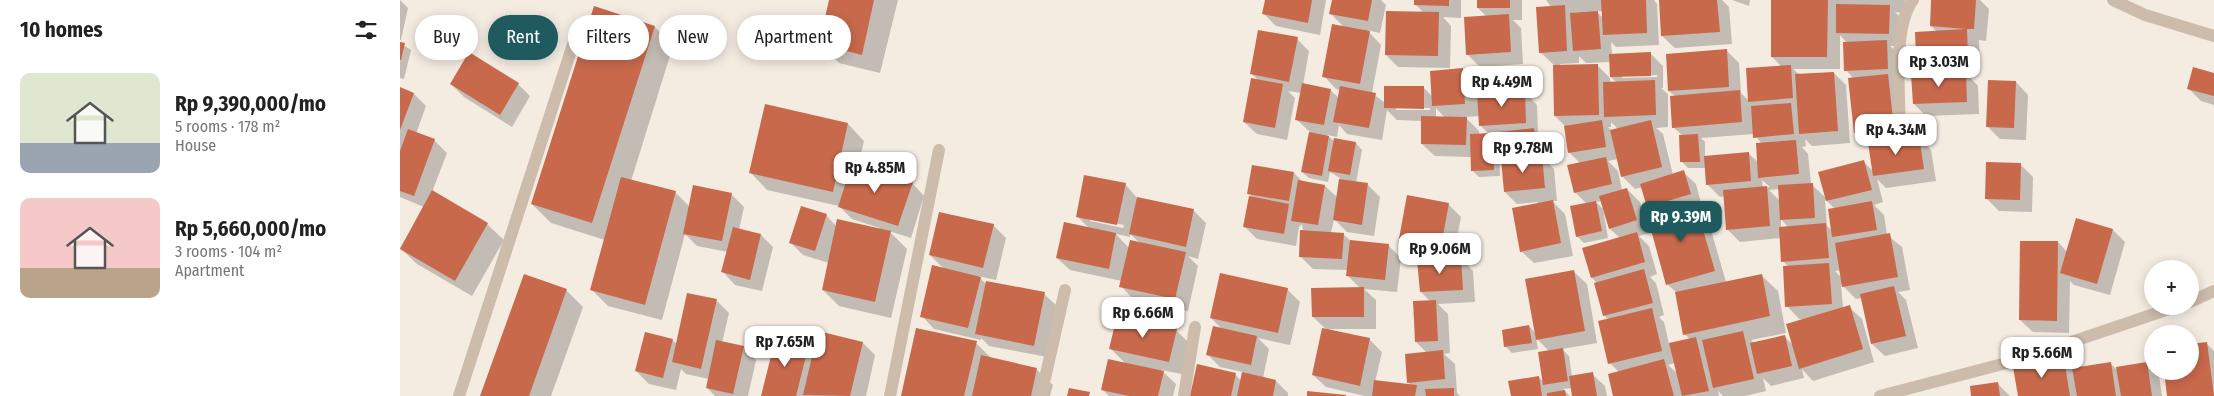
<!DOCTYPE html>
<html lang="en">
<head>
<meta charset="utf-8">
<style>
	:root { --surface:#fff; --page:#f6f6f6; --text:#222; --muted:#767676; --accent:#1f5a5e }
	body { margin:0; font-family:"Fira Sans Condensed",sans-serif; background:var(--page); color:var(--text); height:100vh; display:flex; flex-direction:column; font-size:19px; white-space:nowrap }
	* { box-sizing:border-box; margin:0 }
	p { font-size:16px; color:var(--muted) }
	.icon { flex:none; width:28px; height:28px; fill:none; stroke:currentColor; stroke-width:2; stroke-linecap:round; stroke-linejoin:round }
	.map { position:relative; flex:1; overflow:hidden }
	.drawer { display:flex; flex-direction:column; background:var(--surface); width:400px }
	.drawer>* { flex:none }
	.top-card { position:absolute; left:15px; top:15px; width:475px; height:45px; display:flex; gap:10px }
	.controls { position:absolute; left:1744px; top:260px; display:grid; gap:10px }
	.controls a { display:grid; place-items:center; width:55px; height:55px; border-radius:50%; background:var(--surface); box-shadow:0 2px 12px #0003; font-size:25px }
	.price { position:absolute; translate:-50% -42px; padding:0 11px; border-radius:10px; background:#fff; color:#222; font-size:16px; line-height:32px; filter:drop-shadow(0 1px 2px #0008) }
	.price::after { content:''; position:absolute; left:50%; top:30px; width:15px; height:11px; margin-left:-8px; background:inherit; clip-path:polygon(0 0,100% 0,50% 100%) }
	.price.current { background:var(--accent); color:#fff }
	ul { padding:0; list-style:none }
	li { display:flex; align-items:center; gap:15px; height:125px; padding:0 20px }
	li span { display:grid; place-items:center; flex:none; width:140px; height:100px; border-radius:10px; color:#555 }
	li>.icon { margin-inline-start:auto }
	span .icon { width:60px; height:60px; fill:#fffc; stroke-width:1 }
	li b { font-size:21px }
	h2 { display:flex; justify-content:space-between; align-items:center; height:60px; padding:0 20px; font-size:21px }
	.chip { padding:0 18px; border-radius:22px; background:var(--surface); box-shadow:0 2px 12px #0003; font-size:18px; line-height:45px }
	.chip.current { background:var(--accent); color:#fff }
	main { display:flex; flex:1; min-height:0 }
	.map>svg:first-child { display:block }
	.shadow { fill:#0003; fill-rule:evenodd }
	.building { fill:#c8694b }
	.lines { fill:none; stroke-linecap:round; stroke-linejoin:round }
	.street { stroke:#cdbbac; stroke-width:12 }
</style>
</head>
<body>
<main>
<section class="drawer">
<h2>10 homes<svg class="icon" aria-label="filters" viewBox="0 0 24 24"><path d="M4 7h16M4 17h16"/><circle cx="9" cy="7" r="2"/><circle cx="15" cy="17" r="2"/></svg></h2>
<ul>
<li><span style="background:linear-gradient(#dfe7d0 70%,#9aa5b1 0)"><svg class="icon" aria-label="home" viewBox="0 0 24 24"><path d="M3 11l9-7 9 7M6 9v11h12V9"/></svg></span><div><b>Rp 9,390,000/mo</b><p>5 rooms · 178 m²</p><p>House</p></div></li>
<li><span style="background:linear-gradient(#f6c9c9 70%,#b9a48a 0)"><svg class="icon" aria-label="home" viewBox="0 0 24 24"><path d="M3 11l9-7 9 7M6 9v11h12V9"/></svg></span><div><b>Rp 5,660,000/mo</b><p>3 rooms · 104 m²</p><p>Apartment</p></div></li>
</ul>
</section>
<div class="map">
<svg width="1814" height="396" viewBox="0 0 1814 396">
	<rect width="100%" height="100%" fill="#f4ebe1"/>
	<path class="shadow" d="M0,0L8,8L1,40H0Z
		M431,0H498L480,73L439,63L420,44Z
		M866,0H926L920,35L876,26L864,14Z
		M933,0H981L986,5L980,33L967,30L981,45L972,93L985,103L1024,88L1033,97L1063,70L1075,82L1076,95L1125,92L1137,105L1138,134L1143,158L1154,169L1157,201H1152L1165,214L1173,256L1134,263L1121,251L1138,202L1117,204L1105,192L1102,161L1108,160L1102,154L1101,143L1099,144L1100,176L1079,177L1072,170V157L1035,156L1022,144V121L997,120L987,110L982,140L947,134L939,125L937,137L927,135L935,142L956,143L962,150L956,183L967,184L980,197L974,236L947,232L934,219L931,233L943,234L951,241L989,246L1001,258L997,292L964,289L976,300V329H927L969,339L982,352L975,382L1012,386L1008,382L1027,353L1016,342L1031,302L1021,292L1030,260L1012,256L999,244L1048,204L1061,217L1053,259L1061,258L1073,271L1075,302L1038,304L1048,314L1050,353L1044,354L1055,364L1057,393L1060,396H965L926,387L913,375L927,330L913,317L960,288L948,276V270L913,269L900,256L903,231L902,224L899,227L896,246L857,239L844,226L853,198L848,193L894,173L903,182L925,186L938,198L940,178L930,172L928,182L909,178L902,172L910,132L896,119L901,93L888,91L895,98L887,140L857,134L844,122L859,81L852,74L897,39L909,51L903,85L930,90L939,98L940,90L936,89L924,76L945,28L930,13ZM996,107L1030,108V110H996ZM1036,108L1045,118L1036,117ZM1080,116V125L1090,135H1079V131L1065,117ZM1100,137L1101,143L1095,138Z
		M1015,0H1061V18L1043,17L1051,26L1050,68L998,67L986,55L1024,13L1015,4Z
		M1078,0H1122V20H1113L1121,28L1123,64L1080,67L1067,54L1087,17L1078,8Z
		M1146,0H1254L1257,4L1259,45L1216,47L1211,42L1212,55L1250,53L1263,66V88H1261L1268,94V127L1256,128L1263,134L1273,175L1283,172L1296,184L1302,207L1299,208L1307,216L1326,282L1361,275L1378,291L1386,333L1351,340L1354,343L1384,336L1394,346L1405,319H1399L1387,306L1389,267L1383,261L1381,238L1340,242L1327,229L1325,196L1320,197L1307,184L1306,168H1288L1282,162L1283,136L1273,127L1275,96L1269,91L1326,50L1339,63L1341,93L1350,102L1382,67L1372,57V0H1505L1504,13L1495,12L1502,19L1501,46H1490L1499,54L1506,139L1519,137L1531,150L1536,181L1486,188L1477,179L1483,202L1474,205L1484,215L1487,235L1502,247L1510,290L1498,292L1506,300L1518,348L1485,356L1472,344L1462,298L1456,299L1441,284L1443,308L1449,307L1462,319L1474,362L1413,381L1402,369L1404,378L1371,386L1363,378L1366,391L1345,396H1323L1318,391L1319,396H1215L1219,372L1210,363L1209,320L1204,315L1197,283L1192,278L1220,238L1210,229L1202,201L1196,202L1203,209L1208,238L1184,243L1177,236L1187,204L1175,192L1181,164L1169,152L1165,126L1155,116L1154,65L1140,52L1152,8ZM1196,11H1203V18ZM1440,35L1447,43L1446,70L1454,79L1456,132L1469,145L1473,171L1463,161L1426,198L1411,184L1408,154L1402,147L1406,146L1405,139L1412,146L1450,143L1446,85L1434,73L1400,75L1393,69H1440ZM1179,56L1186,63L1211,62V77L1217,83H1210V78L1197,65L1160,66V64L1179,63ZM1257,75L1258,77L1222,78V76ZM1211,122L1218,129L1212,131L1208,127H1211ZM1354,134L1361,143L1359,163L1348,153L1305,157V142L1301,138ZM1218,159L1222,176L1235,189L1242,187L1248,207L1255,214L1267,284L1276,292L1284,334L1290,339L1269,344L1264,322L1259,317L1264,315L1256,283L1250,277L1257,274L1249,246L1239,236L1249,233L1240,202L1227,189L1222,190L1218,171L1208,161ZM1362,180L1370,187L1363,188ZM1379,189L1380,201L1369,190ZM1425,199L1435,209L1433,231L1427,226ZM1381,219L1389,228H1381ZM1441,270L1442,278L1435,271ZM1275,363L1278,374L1268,365Z
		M1260,0H1322L1329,7L1332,44L1275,48L1262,36Z
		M1332,0H1350L1349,6Z
		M1532,0H1580L1589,9L1586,41L1579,40L1580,68L1530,71L1517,59L1537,32L1531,26Z
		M255,27L273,46L231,181L275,192L290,207L331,194L344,207L339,230L361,235L373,247L362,291L335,285L323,272L328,252L297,246L285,234L262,320L208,306L192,290L205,240L151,223L132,204Z
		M0,43L11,50L4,79L0,78Z
		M1566,73L1578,86L1579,114L1526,116L1514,104Z
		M1814,74V105L1801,101L1789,89Z
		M1616,82L1628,95L1626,140L1600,139L1587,126Z
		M51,84H118L130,96L112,127L64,97Z
		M0,89L14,94L26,106L16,134L34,140L47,153L32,192L87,224L104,240L72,296L17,264L0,248L24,207L0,197Z
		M448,124L464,141L458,166L512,183L524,196L511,238L489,231L507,249L491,318L439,306L423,290L429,263L403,255L391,243L426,215L437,227L479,230L480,228L452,219L439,206L367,190L351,173Z
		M1621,165L1633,177L1632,212L1599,211L1587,199Z
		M725,184L737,198L793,210L806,223L798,259L788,256L798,266L788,311L733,299L721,286L722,281L670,270L657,258L689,228L677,216ZM690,218L724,225L723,228L690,221ZM716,234L730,237V234L740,243L729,248Z
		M593,225L606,238L596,280L578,276L586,284L644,294L657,306L647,357L589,346L581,338V340L534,329L522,316L545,270L530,255Z
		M1713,230L1725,242L1710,295L1674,285L1670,281L1669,333L1633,332L1620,320L1658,242L1667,252Z
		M1174,272L1187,284L1197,343L1162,349L1169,356L1172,377L1192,374L1205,386L1207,396H1173L1172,388L1163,389L1170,396H1112L1138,377L1144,382L1150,352L1136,338L1138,349L1112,353L1105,346L1129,326L1136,334Z
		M887,289L900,302L890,345L858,338L869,349L863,378L876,381L888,393V396H791L835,374L841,381L843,372L820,367L808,355L823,330L811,318Z
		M166,290L183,307L151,396H81Z
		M316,300L329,313L322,343L343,347L356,360L348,396H315L307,388L309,379L286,374L281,369L276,390L249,384L236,371L272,340L277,344Z
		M776,330L789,343L782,374L761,370L776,384L773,396H709L702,389L726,364L711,349Z
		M463,343L475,355L466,396H363L408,346L414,352Z
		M576,343L592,359L636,369L653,385L650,396H503Z
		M1806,343L1814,351V396H1768L1790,371V345Z
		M1663,360L1672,369L1710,363L1716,369L1746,363L1759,376L1762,396H1619Z
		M1597,383L1610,396H1572Z"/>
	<path class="building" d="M429,0H474L462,55L419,44Z
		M865,0H912L908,23L862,14Z
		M932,0H972L968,21L929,14Z
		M1014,0H1049V6L1014,5Z
		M1077,0H1110V8H1077Z
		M1201,0H1246L1247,33L1203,35Z
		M1259,0H1317L1320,32L1261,36Z
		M1371,0H1428L1427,57H1371Z
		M1531,0H1576L1574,29H1567L1568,56L1516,59L1515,32L1566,29L1530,26Z
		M1436,4L1490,5L1489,34L1436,33Z
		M1165,5L1167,51L1139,53L1136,7Z
		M194,6L255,26L192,223L131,204Z
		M986,11L1039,12L1038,56L985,55Z
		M1198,11L1201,49L1173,51L1170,13Z
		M1109,14L1111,52L1066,55L1064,17Z
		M932,24L970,31L960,84L922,77Z
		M858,30L898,37L889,82L850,74Z
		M1487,40L1488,69L1444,71L1443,42Z
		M0,42L5,43L1,60H0Z
		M1327,49L1329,87L1268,91L1266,54Z
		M69,52L119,83L100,115L50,84Z
		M1251,52V76L1210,77L1209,54Z
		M1198,64L1199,115L1154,116L1153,65Z
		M1391,65L1393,98L1348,102L1346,68Z
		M1793,67L1814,73V96L1787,89Z
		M1063,68L1065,104L1032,106L1030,71Z
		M1434,72L1438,131L1399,134L1395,74Z
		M1566,72L1567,102L1513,104L1511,74Z
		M1488,74L1494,128L1454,133L1448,78Z
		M851,78L883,84L875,128L843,122Z
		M1255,80L1256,115L1204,117L1203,82Z
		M1588,80L1616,81L1614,128L1586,127Z
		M902,83L931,89L924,125L895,120Z
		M940,86L976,93L969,128L933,122Z
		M984,86H1024V109L984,108Z
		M0,87L14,93L0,130Z
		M1340,90L1342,122L1272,128L1270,96Z
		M1125,91L1126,123L1079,126L1077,93Z
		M1391,103L1394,134L1353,138L1351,106Z
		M365,104L448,123L433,192L349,173Z
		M1021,116L1067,117L1066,145L1021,144Z
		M1202,120L1206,147L1168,153L1164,126Z
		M1251,120L1262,167L1221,177L1210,130Z
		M1134,128L1137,151L1101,155L1099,132Z
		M8,129L35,139L14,196L0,191V151Z
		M909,132L929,136L922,176L901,172Z
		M1092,133L1094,170L1071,171L1070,134Z
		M1298,134L1300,162H1280L1279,135Z
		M1519,136L1524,169L1473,176L1468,143Z
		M934,138L956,142L950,175L928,171Z
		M1396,140L1399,174L1358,178L1356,143Z
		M1349,152L1351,181L1306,185L1304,156Z
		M1142,155L1145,188L1104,192L1101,159Z
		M1206,157L1212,184L1174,193L1167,165Z
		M1464,160L1472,190L1426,201L1418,172Z
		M1586,162L1621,163L1620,200L1585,199Z
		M452,163L513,182L498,226L438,207Z
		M852,165L894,172L889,201L847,194Z
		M1284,170L1291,194L1247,207L1240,184Z
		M684,175L726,183L717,225L676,217Z
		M221,177L276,191L245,305L190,290Z
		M939,179L968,183L962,225L933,220Z
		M898,180L925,185L918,225L891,221Z
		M1413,183L1415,218L1380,220L1378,185Z
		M293,185L332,193L322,241L283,234Z
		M1367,186L1370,226L1326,230L1323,190Z
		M1227,188L1237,220L1209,229L1199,196Z
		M32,190L88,223L55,281L0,249Z
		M1007,195L1049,203L1040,252L998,244Z
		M849,196L889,204L884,234L843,227Z
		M737,197L794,209L786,247L729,234Z
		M1153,200L1161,243L1120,252L1112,208Z
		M1196,201L1202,231L1176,237L1170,206Z
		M1472,201L1477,230L1432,237L1428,209Z
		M1295,202L1315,271L1266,285L1247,215Z
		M401,206L427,214L415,251L389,243Z
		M539,212L594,224L583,268L529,255Z
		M1676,218L1713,229L1697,284L1660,273Z
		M437,219L491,231L475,302L422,290Z
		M664,222L716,233L709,269L656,258Z
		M1426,223L1429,258L1381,262L1379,227Z
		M333,227L361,234L350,280L321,272Z
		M900,230L944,233L942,259L899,257Z
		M1237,232L1245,262L1191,278L1182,248Z
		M1490,233L1498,277L1442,287L1435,243Z
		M730,240L786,252L775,299L719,287Z
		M950,240L989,244L985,280L946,276Z
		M1620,241H1658L1657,321L1619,320Z
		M1061,257L1063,290L1020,292L1017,260Z
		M1429,263L1432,304L1385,307L1383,266Z
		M532,265L581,277L568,328L520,317Z
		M1244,269L1253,303L1203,316L1194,283Z
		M1174,270L1185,331L1136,340L1125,279Z
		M820,273L888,288L878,333L810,318Z
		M124,274L167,289L129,396H80Z
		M1362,274L1370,316L1283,335L1275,292Z
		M586,281L645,292L634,346L575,334Z
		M1494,286L1506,336L1471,344L1460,294Z
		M964,287V317H912L911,288Z
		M287,293L317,299L301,369L272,362Z
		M1036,300L1038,341L1015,342L1013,301Z
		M1450,305L1463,349L1399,369L1386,324Z
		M1252,308L1262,351L1208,364L1198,321Z
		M717,316L777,329L769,362L709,349Z
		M1129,325L1132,343L1104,347L1102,330Z
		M813,326L857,336L851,365L806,355Z
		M516,328L577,341L564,396H501Z
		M922,328L970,338L960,386L912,375Z
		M418,331L463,342L450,396L403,395Z
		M1343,331L1354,379L1313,388L1302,340Z
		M245,332L273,339L263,378L235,371Z
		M1385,335L1392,366L1357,374L1350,343Z
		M376,336L409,344L396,396H361Z
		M1296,337L1309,391L1282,396L1269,343Z
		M316,340L344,346L333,394L306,388Z
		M1807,342L1814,396H1767L1764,371H1790V344Z
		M1163,348L1168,381L1143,385L1138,352Z
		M1043,350L1045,379L1007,383L1005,354Z
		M581,355L637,368L631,396H572Z
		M708,359L764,371L758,396H729L701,390Z
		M1264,359L1274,396H1213L1208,374Z
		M1664,359L1670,396H1618L1613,367Z
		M1711,362L1716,396H1677L1672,368Z
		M1747,362L1752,396H1721L1716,367Z
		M797,364L836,373L831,396H790Z
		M842,372L876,380L873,396H837Z
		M1193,372L1197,396H1172L1169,376Z
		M1139,376L1142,396H1111L1108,381Z
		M974,380L1017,385L1015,396H972Z
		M1598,382L1600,396H1571L1570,386Z
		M669,388L690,392L689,396H667Z
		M1054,388V396H1026L1025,389Z
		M1165,390L1166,396H1147V393Z
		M907,391L946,395V396H907Z"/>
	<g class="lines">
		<path class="street" d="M1713,0L1745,15L1814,36
			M1500,135C1500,100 1492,27 1513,0
			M1790,302L1814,291
			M59,396L176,35
			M490,396L539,150
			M641,396L665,290
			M784,396L795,327
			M1480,396L1618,360L1778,306"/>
	</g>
</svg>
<div class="controls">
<a>+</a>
<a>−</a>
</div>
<b class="price" style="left:1539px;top:88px">Rp 3.03M</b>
<b class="price" style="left:1102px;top:108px">Rp 4.49M</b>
<b class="price" style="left:1496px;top:156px">Rp 4.34M</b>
<b class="price" style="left:1123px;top:174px">Rp 9.78M</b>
<b class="price" style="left:475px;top:194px">Rp 4.85M</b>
<b class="price current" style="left:1281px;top:243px">Rp 9.39M</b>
<b class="price" style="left:1040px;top:275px">Rp 9.06M</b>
<b class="price" style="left:743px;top:339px">Rp 6.66M</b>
<b class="price" style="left:385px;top:368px">Rp 7.65M</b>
<b class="price" style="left:1642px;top:379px">Rp 5.66M</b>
<div class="top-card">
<a class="chip">Buy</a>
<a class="chip current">Rent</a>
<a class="chip">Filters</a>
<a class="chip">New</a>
<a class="chip">Apartment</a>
</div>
</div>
</main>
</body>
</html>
